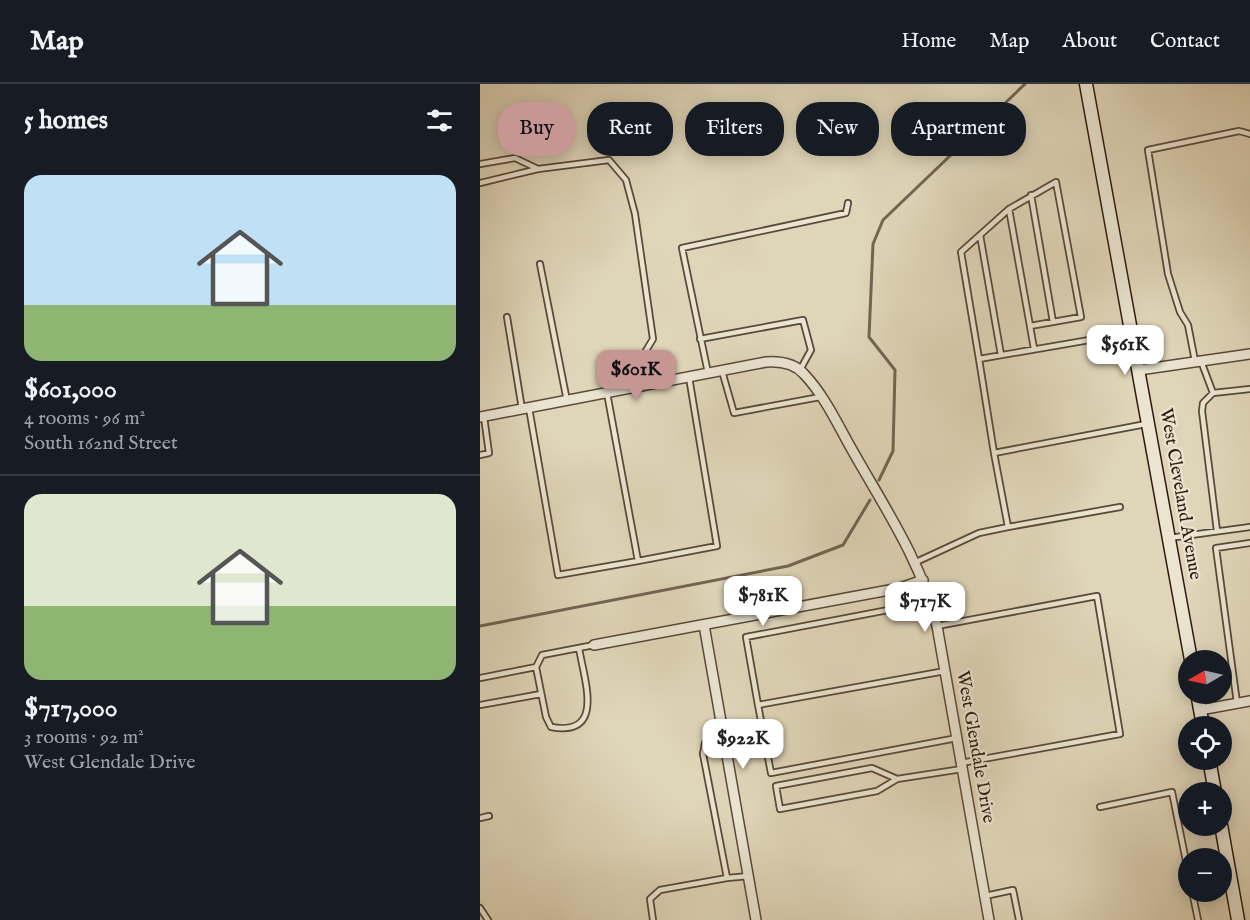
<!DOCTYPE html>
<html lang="en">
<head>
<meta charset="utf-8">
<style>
	:root { --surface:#171b24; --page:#20242c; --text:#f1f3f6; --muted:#9ea1a6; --line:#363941; --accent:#c59692 }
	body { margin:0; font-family:"IM FELL English",serif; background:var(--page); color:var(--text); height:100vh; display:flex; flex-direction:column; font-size:22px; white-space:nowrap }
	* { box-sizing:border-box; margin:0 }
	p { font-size:20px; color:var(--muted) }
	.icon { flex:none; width:33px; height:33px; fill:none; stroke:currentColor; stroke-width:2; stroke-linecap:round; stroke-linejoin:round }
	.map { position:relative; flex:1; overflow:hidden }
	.sheet { display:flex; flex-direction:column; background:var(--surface); width:480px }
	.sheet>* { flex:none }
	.banner { position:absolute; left:18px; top:18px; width:570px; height:54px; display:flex; gap:12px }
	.needle { width:39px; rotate:261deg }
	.controls { position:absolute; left:698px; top:566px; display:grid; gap:12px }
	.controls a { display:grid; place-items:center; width:54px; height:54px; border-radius:50%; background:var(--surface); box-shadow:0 3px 15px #0003; font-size:30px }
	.price { position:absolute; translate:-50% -51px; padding:0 14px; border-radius:12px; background:#fff; color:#222; font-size:20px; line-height:39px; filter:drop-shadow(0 2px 3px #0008) }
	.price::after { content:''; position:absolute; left:50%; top:36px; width:18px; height:14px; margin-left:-9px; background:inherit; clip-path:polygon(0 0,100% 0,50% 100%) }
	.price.on { background:var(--accent); color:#111 }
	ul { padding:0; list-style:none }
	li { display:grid; align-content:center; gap:12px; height:318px; padding:0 24px }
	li+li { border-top:2px solid var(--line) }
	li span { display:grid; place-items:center; height:186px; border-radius:18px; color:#555 }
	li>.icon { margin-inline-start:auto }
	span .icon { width:108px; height:108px; fill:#fffc; stroke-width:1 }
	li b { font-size:26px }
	h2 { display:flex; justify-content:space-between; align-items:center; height:72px; padding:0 24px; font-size:26px }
	.chip { padding:0 21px; border-radius:24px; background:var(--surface); box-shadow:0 3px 15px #0003; font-size:21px; line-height:54px }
	.chip.on { background:var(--accent); color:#111 }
	header { display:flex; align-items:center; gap:36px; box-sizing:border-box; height:84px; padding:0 30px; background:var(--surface); border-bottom:2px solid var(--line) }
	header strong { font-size:28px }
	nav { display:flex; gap:33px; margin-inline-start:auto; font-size:21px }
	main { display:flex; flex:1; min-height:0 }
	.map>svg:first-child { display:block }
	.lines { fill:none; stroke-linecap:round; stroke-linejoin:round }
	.stream { stroke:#736451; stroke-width:3 }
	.lane-casing { stroke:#5a4938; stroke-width:8 }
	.street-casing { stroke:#5a4938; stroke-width:12 }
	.secondary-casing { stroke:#2d1a0d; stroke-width:15 }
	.lane { stroke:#eae4d1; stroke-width:4.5 }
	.street { stroke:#eae4d1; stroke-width:9 }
	.secondary { stroke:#eae4d1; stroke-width:12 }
	.labels { text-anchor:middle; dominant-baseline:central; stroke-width:4.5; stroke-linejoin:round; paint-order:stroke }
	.street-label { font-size:18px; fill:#2d1a0d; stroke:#eae4d1 }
</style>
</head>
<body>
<header>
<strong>Map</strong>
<nav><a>Home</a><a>Map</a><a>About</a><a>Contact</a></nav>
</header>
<main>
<section class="sheet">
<h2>5 homes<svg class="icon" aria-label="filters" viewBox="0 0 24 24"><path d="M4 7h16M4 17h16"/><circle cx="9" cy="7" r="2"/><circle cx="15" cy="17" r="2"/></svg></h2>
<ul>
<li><span style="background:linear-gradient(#bfe0f5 70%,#8fb573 0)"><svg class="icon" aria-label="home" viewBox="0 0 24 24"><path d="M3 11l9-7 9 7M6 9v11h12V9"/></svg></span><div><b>$601,000</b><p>4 rooms · 96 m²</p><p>South 162nd Street</p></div></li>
<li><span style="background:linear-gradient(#dfe7d0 60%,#8fb573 0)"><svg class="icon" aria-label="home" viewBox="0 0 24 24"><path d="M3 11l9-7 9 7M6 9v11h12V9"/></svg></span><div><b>$717,000</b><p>3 rooms · 92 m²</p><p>West Glendale Drive</p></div></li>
</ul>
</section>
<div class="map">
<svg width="770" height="836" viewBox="0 0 770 836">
	<rect width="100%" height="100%" fill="#dfd5b8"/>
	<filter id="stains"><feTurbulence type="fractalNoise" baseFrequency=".00333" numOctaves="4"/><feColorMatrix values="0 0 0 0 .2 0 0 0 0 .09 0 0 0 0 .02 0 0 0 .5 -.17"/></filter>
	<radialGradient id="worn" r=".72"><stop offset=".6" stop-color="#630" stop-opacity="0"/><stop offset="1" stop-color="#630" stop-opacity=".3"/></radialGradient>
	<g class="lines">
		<path class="stream" d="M399,396L413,367L415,286L389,253L393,160L403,136L545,0
			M0,542L308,482L363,461L390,416"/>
		<defs>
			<path id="lane" d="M0,80L35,74L58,85L129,76L146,96L155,130L173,255L156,283L159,303
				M0,99L58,85
				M551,111L573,238
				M529,125L550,242
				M500,151L521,271
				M60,180L87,317
				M27,233L42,325
				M220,255L323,236L331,266L320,286
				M554,265L550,242L601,233L576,98L529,125L481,168L499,275L650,249
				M499,275L514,369L666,340
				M715,277L708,241L700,228L688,190L668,66L759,47L770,50
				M721,277L733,309L770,305
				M242,287L254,329L340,313
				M228,289L202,164L366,129L368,119
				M733,309L723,319L722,327L737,447
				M49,324L78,491L158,477L127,309
				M0,371L9,369L4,333
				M528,443L640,423
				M689,454L770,443
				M158,477L237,462L209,293
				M434,479L499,449L528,443L514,369
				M450,518L266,553L278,621L465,587
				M457,542L617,512L640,650L481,679
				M99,564C104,596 126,653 71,643L66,633L56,583L62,571L114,561
				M0,594L56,583
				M757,619L736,464L770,459
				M0,621L61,610
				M278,621L291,689L477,654
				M244,652L225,659L223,670L247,794L269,792
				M417,695L392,684L296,702L300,725L397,707L417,695L482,685
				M620,723L692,708L708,787
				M0,734L9,732
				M712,807L718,836
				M505,812L533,806L539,836
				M0,824L8,836
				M173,836L170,815L180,806L247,794"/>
			<path id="street" d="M659,286L770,270
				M0,333L286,278C300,277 315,280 324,290C344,311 357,339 371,364C403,421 442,478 457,542L509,836
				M224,541L276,836
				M114,561L420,504L443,496
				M720,626L770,617"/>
			<path id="secondary" d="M606,0L711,576
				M717,609L723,642
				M729,675L735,708
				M741,741L758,836"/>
		</defs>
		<use href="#lane" class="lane-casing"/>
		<use href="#street" class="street-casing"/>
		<use href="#secondary" class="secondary-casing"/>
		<use href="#lane" class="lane"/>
		<use href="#street" class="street"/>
		<use href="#secondary" class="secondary"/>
	</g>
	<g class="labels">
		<g class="street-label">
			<text transform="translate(700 410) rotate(80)">West Cleveland Avenue</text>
			<text transform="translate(495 663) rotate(80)">West Glendale Drive</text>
		</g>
	</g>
	<rect width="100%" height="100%" filter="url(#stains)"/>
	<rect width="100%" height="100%" fill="url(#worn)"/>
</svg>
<div class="controls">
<a><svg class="needle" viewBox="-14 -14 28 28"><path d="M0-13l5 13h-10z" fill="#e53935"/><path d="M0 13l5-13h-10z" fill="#9ea1a6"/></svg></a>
<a><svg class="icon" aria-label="locate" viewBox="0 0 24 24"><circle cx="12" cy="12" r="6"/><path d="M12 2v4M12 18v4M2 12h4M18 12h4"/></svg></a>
<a>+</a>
<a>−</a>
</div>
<b class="price" style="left:645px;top:292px">$561K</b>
<b class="price on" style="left:156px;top:317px">$601K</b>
<b class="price" style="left:283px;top:543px">$781K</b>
<b class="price" style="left:445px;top:549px">$717K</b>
<b class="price" style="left:263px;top:686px">$922K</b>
<div class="banner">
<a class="chip on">Buy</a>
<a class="chip">Rent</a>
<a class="chip">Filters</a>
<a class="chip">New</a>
<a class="chip">Apartment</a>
</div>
</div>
</main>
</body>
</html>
